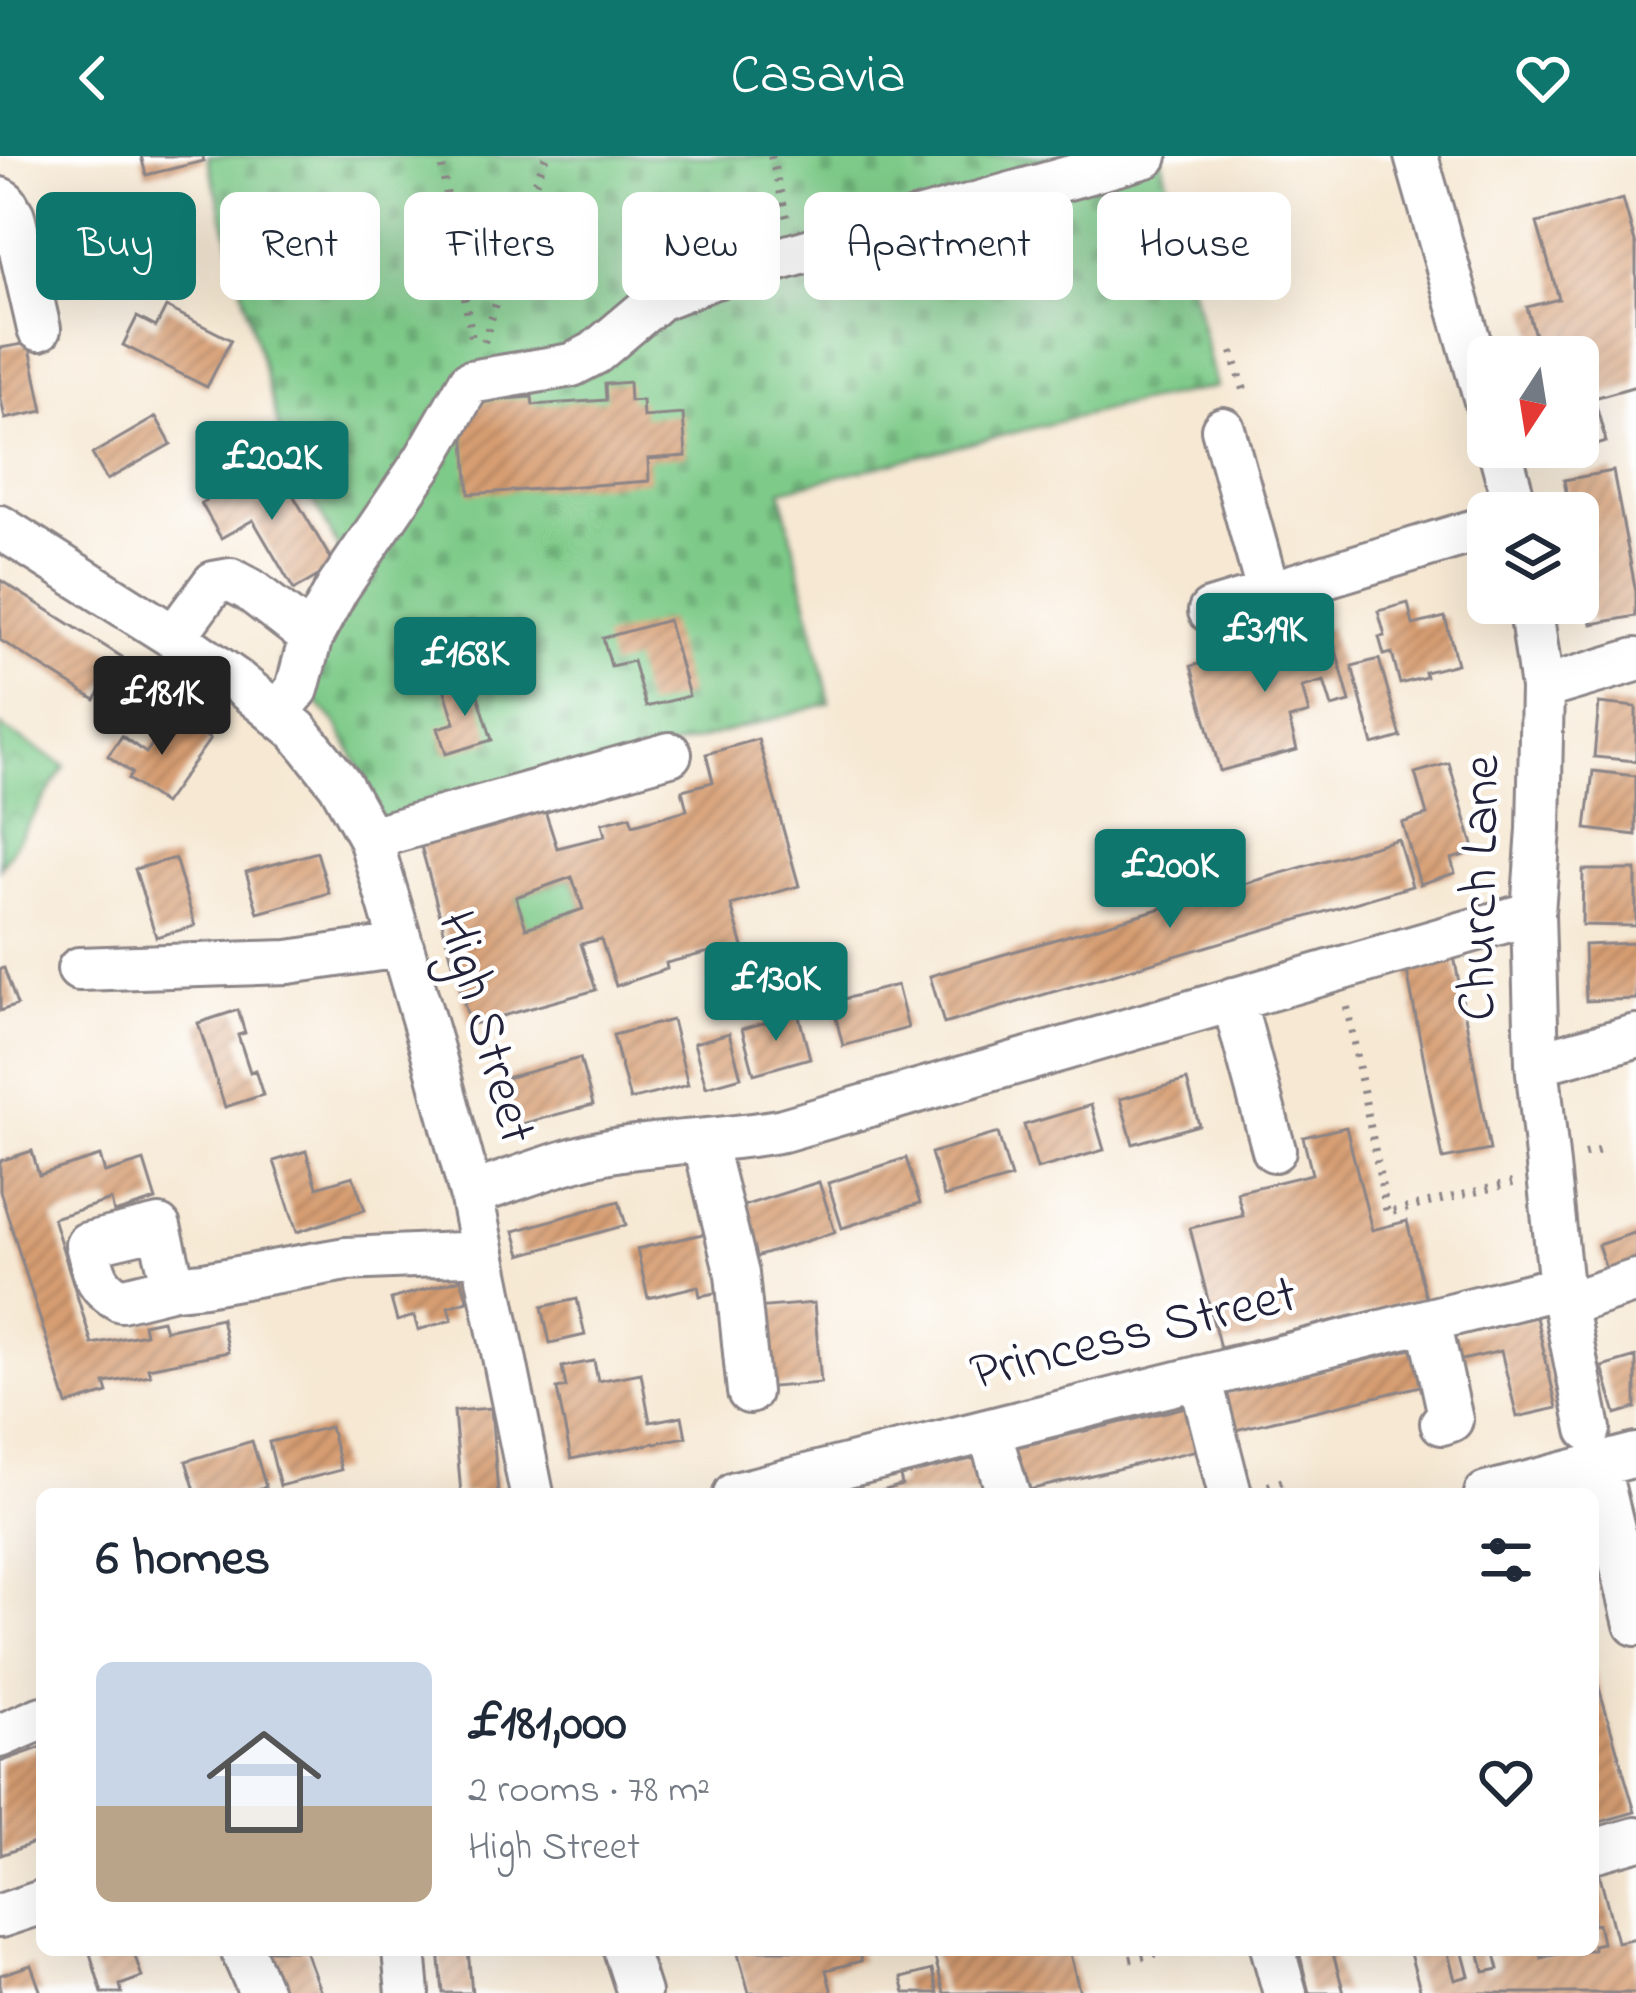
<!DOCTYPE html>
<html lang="en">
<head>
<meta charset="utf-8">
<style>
	:root { --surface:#fff; --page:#f2f2f3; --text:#1f2937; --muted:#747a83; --line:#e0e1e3; --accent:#0f766e }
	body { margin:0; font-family:"Indie Flower",sans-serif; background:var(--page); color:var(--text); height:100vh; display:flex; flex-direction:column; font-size:45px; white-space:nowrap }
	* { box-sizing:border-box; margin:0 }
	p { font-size:39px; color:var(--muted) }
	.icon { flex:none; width:66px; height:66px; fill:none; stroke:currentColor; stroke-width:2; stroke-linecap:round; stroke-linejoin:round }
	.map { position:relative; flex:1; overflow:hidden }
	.side { position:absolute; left:36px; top:1332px; width:1563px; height:468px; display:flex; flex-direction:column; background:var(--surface); border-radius:18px; box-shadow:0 12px 48px #0002 }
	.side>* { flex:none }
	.hud { position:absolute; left:36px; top:36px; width:1566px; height:108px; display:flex; gap:24px }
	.needle { width:78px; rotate:192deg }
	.tools { position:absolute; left:1467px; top:180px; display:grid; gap:24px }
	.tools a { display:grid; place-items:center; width:132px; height:132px; border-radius:18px; background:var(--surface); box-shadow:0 12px 48px #0002; font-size:60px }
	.price { position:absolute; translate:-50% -102px; padding:0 27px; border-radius:12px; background:var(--accent); color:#fff; font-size:39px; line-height:78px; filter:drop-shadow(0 3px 6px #0008) }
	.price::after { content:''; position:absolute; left:50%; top:72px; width:36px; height:27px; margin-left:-18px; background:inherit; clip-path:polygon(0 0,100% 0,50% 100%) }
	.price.on { background:#222; color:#fff }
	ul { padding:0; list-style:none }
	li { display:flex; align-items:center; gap:36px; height:300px; padding:0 60px }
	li+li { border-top:3px solid var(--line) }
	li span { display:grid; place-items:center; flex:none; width:336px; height:240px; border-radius:18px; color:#555 }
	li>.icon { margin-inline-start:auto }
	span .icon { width:144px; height:144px; fill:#fffc; stroke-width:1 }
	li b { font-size:51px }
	h2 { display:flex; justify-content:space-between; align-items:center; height:144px; padding:0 60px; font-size:51px }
	.chip { padding:0 42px; border-radius:18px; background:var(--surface); box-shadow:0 12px 48px #0002; font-size:42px; line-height:108px }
	.chip.on { background:var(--accent); color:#fff }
	header { display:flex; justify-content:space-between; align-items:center; height:156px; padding:0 60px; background:var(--accent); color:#fff; font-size:54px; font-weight:600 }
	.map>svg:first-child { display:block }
	.green { fill:#7ecb89; stroke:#507662; stroke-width:3 }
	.cemetery { fill:url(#cemetery-stones); stroke:#507662; stroke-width:3 }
	.park { fill:url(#park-crowns); stroke:#507662; stroke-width:3 }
	.building { fill:url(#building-hatch); fill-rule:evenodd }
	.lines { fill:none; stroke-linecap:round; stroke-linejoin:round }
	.minor-casing { stroke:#8c8587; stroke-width:48 }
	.path { stroke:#8c8587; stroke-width:8; stroke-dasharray:3 9; stroke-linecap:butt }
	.minor { stroke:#fff; stroke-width:42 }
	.labels { text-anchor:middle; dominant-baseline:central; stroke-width:9; stroke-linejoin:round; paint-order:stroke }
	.street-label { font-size:54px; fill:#22223b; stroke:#fff }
</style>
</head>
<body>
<header><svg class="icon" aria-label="back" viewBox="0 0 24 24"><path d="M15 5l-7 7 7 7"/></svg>Casavia<svg class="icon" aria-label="heart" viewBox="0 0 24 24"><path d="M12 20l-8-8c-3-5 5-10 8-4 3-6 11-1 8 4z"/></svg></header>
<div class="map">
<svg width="1636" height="1837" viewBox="0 0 1636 1837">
	<defs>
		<pattern id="cemetery-stones" width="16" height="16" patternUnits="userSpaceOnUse" patternTransform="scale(3)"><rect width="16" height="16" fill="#7ecb89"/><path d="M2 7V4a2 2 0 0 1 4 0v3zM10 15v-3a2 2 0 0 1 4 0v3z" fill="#6dae77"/></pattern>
		<pattern id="park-crowns" width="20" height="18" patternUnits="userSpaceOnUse" patternTransform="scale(3)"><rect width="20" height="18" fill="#7ecb89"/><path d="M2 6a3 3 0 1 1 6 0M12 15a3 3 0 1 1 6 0" fill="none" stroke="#6dae77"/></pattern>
		<pattern id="building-hatch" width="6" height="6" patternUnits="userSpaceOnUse" patternTransform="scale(3)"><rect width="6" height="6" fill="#d79e72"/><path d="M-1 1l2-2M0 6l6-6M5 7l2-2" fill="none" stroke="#ae805f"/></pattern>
	</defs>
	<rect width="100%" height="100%" fill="#fff"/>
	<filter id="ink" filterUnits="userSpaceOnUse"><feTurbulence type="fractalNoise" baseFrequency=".00833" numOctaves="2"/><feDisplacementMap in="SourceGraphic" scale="24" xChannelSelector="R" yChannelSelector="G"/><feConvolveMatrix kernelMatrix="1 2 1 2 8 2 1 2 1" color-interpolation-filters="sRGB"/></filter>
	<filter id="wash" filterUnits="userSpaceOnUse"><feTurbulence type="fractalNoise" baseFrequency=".004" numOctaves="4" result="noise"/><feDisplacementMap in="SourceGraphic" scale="48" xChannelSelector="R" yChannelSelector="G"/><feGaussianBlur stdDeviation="2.7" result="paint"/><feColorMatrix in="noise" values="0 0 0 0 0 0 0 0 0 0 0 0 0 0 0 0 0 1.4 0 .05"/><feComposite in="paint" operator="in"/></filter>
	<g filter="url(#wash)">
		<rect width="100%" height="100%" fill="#f6e8d3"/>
		<path class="green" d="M572,721L583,753L526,772L516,741Z"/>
		<path class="cemetery" d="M207,0H1161L1216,231L1134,247L781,334L830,547L384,672L362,616L336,567L280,506L344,403L281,280Z"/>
		<path class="park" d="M0,570L65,610L0,712Z"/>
		<g id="blocks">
			<path class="building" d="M141,0H202L204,5L146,19Z
				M1623,43L1636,90V230L1594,242L1606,286L1564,298L1562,291H1578V201H1541L1527,151L1559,143L1537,67Z
				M141,70L146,91L160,88L165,115L55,137L48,104L111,91L108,76Z
				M166,151L231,184L207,231L123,189L137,161L156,171Z
				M29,187L43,255L5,263L0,238V192Z
				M629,226L630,245L642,244L643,261L683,258L686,300L648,303L649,325L469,338L462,246L532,241L533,249L606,244L605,228Z
				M156,261L171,288L107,324L92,298Z
				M273,305L335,410L294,434L253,364L221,382L201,347Z
				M1613,315L1636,436V460L1592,468L1578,398V357H1570L1564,324Z
				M0,424L122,501L95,544L0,484Z
				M1408,447L1413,469L1445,461L1457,508L1425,516L1426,521L1400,528L1392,497L1384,499L1379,481L1385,480L1378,455Z
				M668,464L689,540L646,551L633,505L611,510L603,482Z
				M1330,472L1350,546L1332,551L1324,525L1302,531L1309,557L1289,563L1297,594L1220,615L1191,510Z
				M1379,503L1401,581L1373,589L1352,510Z
				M473,523L492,584L446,598L438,572L455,567L444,532Z
				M1599,547L1636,551V605L1594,601Z
				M174,558L210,583L164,648L128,623L132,617L108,600L122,580L146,597Z
				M758,583L799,730L731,749L743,791L714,799L713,795L666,807L667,813L616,830L601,783L581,788L596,834L470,869L416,672L539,636L557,692L605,680L602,667L630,660L633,669L687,654L682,634L713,626L706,598ZM572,721L583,753L526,772L516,741Z
				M1449,607L1475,696L1451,703L1455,717L1420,728L1402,667L1427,659L1415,617Z
				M1593,615L1636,620V679L1586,673Z
				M1398,683L1412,730L944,868L930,820Z
				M317,696L329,737L258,757L246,716Z
				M175,702L195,770L156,781L135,713Z
				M1583,714H1636V770L1582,769Z
				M1636,787V843L1586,845L1584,789Z
				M1454,800L1490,994L1443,1003L1406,810Z
				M4,812L17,849L0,855V813Z
				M897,829L908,872L843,890L832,846Z
				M238,854L245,877L238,879L250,916L255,914L263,939L225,951L198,867Z
				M798,857L810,902L754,918L742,873Z
				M672,864L688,929L630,944L613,879Z
				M729,877L741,921L706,931L694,887Z
				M580,902L593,949L514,970L502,923Z
				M1187,924L1199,969L1133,988L1120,943Z
				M1091,949L1104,994L1037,1013L1024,969Z
				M1346,971L1372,1074L1407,1065L1426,1142L1220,1192L1190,1072L1243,1060L1237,1036L1312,1018L1303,981Z
				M998,977L1011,1022L944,1041L931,997Z
				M32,995L39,1019L100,1000L105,1017L144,1005L156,1044L114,1057L111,1044L53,1062L92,1188L145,1178L143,1168L162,1164L165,1174L221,1162L228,1196L148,1212L150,1219L105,1227L108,1237L67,1249L0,1035V1005Z
				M306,995L317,1031L353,1020L365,1054L297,1076L274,1005Z
				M906,1002L920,1047L842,1072L828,1027Z
				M819,1026L835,1076L746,1104L730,1054Z
				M619,1045L626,1069L521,1099L514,1075Z
				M1636,1076V1111L1608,1120L1598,1089Z
				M707,1077L720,1136L700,1140L698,1130L648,1142L637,1093Z
				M461,1123L468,1145L448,1151L452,1164L418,1174L414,1160L397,1165L391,1143Z
				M577,1143L585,1179L550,1187L542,1151Z
				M814,1147L821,1227L761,1232L754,1152Z
				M1536,1161L1557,1252L1517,1261L1501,1195L1445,1208L1439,1184Z
				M1420,1191L1429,1228L1223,1277L1214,1240Z
				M1636,1201V1252L1616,1258L1602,1211Z
				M594,1205L598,1225L641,1217L650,1266L682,1260L686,1281L571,1303L557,1233L566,1231L562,1211Z
				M1199,1248L1210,1291L1012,1338L1001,1295Z
				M491,1252L498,1337L461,1338L454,1255Z
				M330,1271L341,1314L280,1330L269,1286Z
				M252,1285L266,1331L244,1338H196L186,1305Z
				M984,1300L993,1338H872L902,1329L900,1320Z
				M1593,1511L1635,1656L1593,1668Z
				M42,1591V1684L1,1699L0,1606Z
				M1598,1712L1617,1786L1636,1782V1837H1421L1409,1794H1447L1455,1824L1469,1820L1462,1794H1479L1484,1816L1499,1813L1494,1794H1539L1541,1802L1574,1794H1593V1789L1602,1787L1598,1768L1593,1769V1713Z
				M89,1794H133L142,1821L120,1829L122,1837H102Z
				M265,1794H305L321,1837H281Z
				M439,1794H468L472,1837H443Z
				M737,1794H858L861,1805L826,1814L832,1837H749Z
				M933,1794H1069L1080,1837H944Z
				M1332,1794L1344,1837H1309L1299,1795Z
				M31,1809L41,1837H0V1819Z
				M932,1814L938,1837H905L901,1822Z"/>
		</g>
	</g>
	<g filter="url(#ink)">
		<use href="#blocks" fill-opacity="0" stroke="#8c8587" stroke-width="3"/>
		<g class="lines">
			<defs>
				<path id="minor" d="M1416,0L1488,252
					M0,43L5,46L13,60L39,173
					M1223,273L1266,428L1275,435
					M1499,291L1517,357
					M0,371L174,481L238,526L297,574L340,628L370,682L432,893L471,1038L532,1338
					M1530,447L1542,532L1539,673L1533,757L1537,907L1561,1131L1589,1273
					M1210,455L1488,371
					M174,481L214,427L231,424L250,434L311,481
					M1542,532L1636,504
					M277,558L297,533L311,481L337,433L425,304L470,226L572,209L595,197L659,143L712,122L1146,0
					M370,682L670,598
					M79,813L288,806L401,790
					M1233,843L1274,994
					M1537,907L1636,880
					M704,985L737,1118L749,1236
					M471,1038C517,1023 568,1002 615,994C671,985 728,985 783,974L1533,757
					M174,1131L159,1071L87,1088C94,1115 94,1130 121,1144L174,1131L204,1128L346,1103L483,1097
					M1564,1149L1636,1125
					M1429,1164L1451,1264L1442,1267
					M1200,1221L1230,1338
					M989,1275L1008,1338
					M1598,1311L1636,1468
					M735,1338L1561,1131
					M1486,1338L1636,1299
					M0,1580L42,1562
					M1593,1695L1636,1683
					M0,1760L42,1746
					M242,1794L261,1837
					M404,1794L408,1837
					M625,1794L639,1837
					M1273,1794L1285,1837"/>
			</defs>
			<use href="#minor" class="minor-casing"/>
			<path class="path" d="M440,0L473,188
				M771,0L787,62
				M484,186L528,46L546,0
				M1232,196L1246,240
				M1347,851L1387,1057L1512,1027
				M1584,998L1606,993
				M1268,1330L1290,1323
				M1130,1803L1174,1794"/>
			<use href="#minor" class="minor"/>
		</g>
	</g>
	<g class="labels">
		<g class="street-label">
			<text transform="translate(1482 732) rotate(-89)">Church Lane</text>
			<text transform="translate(484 872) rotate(74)">High Street</text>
			<text transform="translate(1134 1180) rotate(-14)">Princess Street</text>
		</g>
	</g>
</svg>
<div class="tools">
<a><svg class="needle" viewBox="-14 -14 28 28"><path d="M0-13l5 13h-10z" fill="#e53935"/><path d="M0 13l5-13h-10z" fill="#747a83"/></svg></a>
<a><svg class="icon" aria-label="layers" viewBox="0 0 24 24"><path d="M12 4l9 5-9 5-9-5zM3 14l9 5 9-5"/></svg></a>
</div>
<b class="price" style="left:272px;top:367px">£202K</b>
<b class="price" style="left:1265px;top:539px">£319K</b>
<b class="price" style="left:465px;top:563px">£168K</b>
<b class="price on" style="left:162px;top:602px">£181K</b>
<b class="price" style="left:1170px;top:775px">£200K</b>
<b class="price" style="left:776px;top:888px">£130K</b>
<div class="hud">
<a class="chip on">Buy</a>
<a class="chip">Rent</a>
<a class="chip">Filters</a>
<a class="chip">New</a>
<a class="chip">Apartment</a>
<a class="chip">House</a>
</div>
<section class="side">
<h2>6 homes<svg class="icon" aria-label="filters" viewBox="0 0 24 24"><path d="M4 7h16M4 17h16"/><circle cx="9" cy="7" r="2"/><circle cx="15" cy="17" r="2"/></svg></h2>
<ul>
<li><span style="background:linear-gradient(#c9d6e8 60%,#b9a48a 0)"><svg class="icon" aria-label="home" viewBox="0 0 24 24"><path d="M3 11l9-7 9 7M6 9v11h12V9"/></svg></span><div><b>£181,000</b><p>2 rooms · 78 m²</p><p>High Street</p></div><svg class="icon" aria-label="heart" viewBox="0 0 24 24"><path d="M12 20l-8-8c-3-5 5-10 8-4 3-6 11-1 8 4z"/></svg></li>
</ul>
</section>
</div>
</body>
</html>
